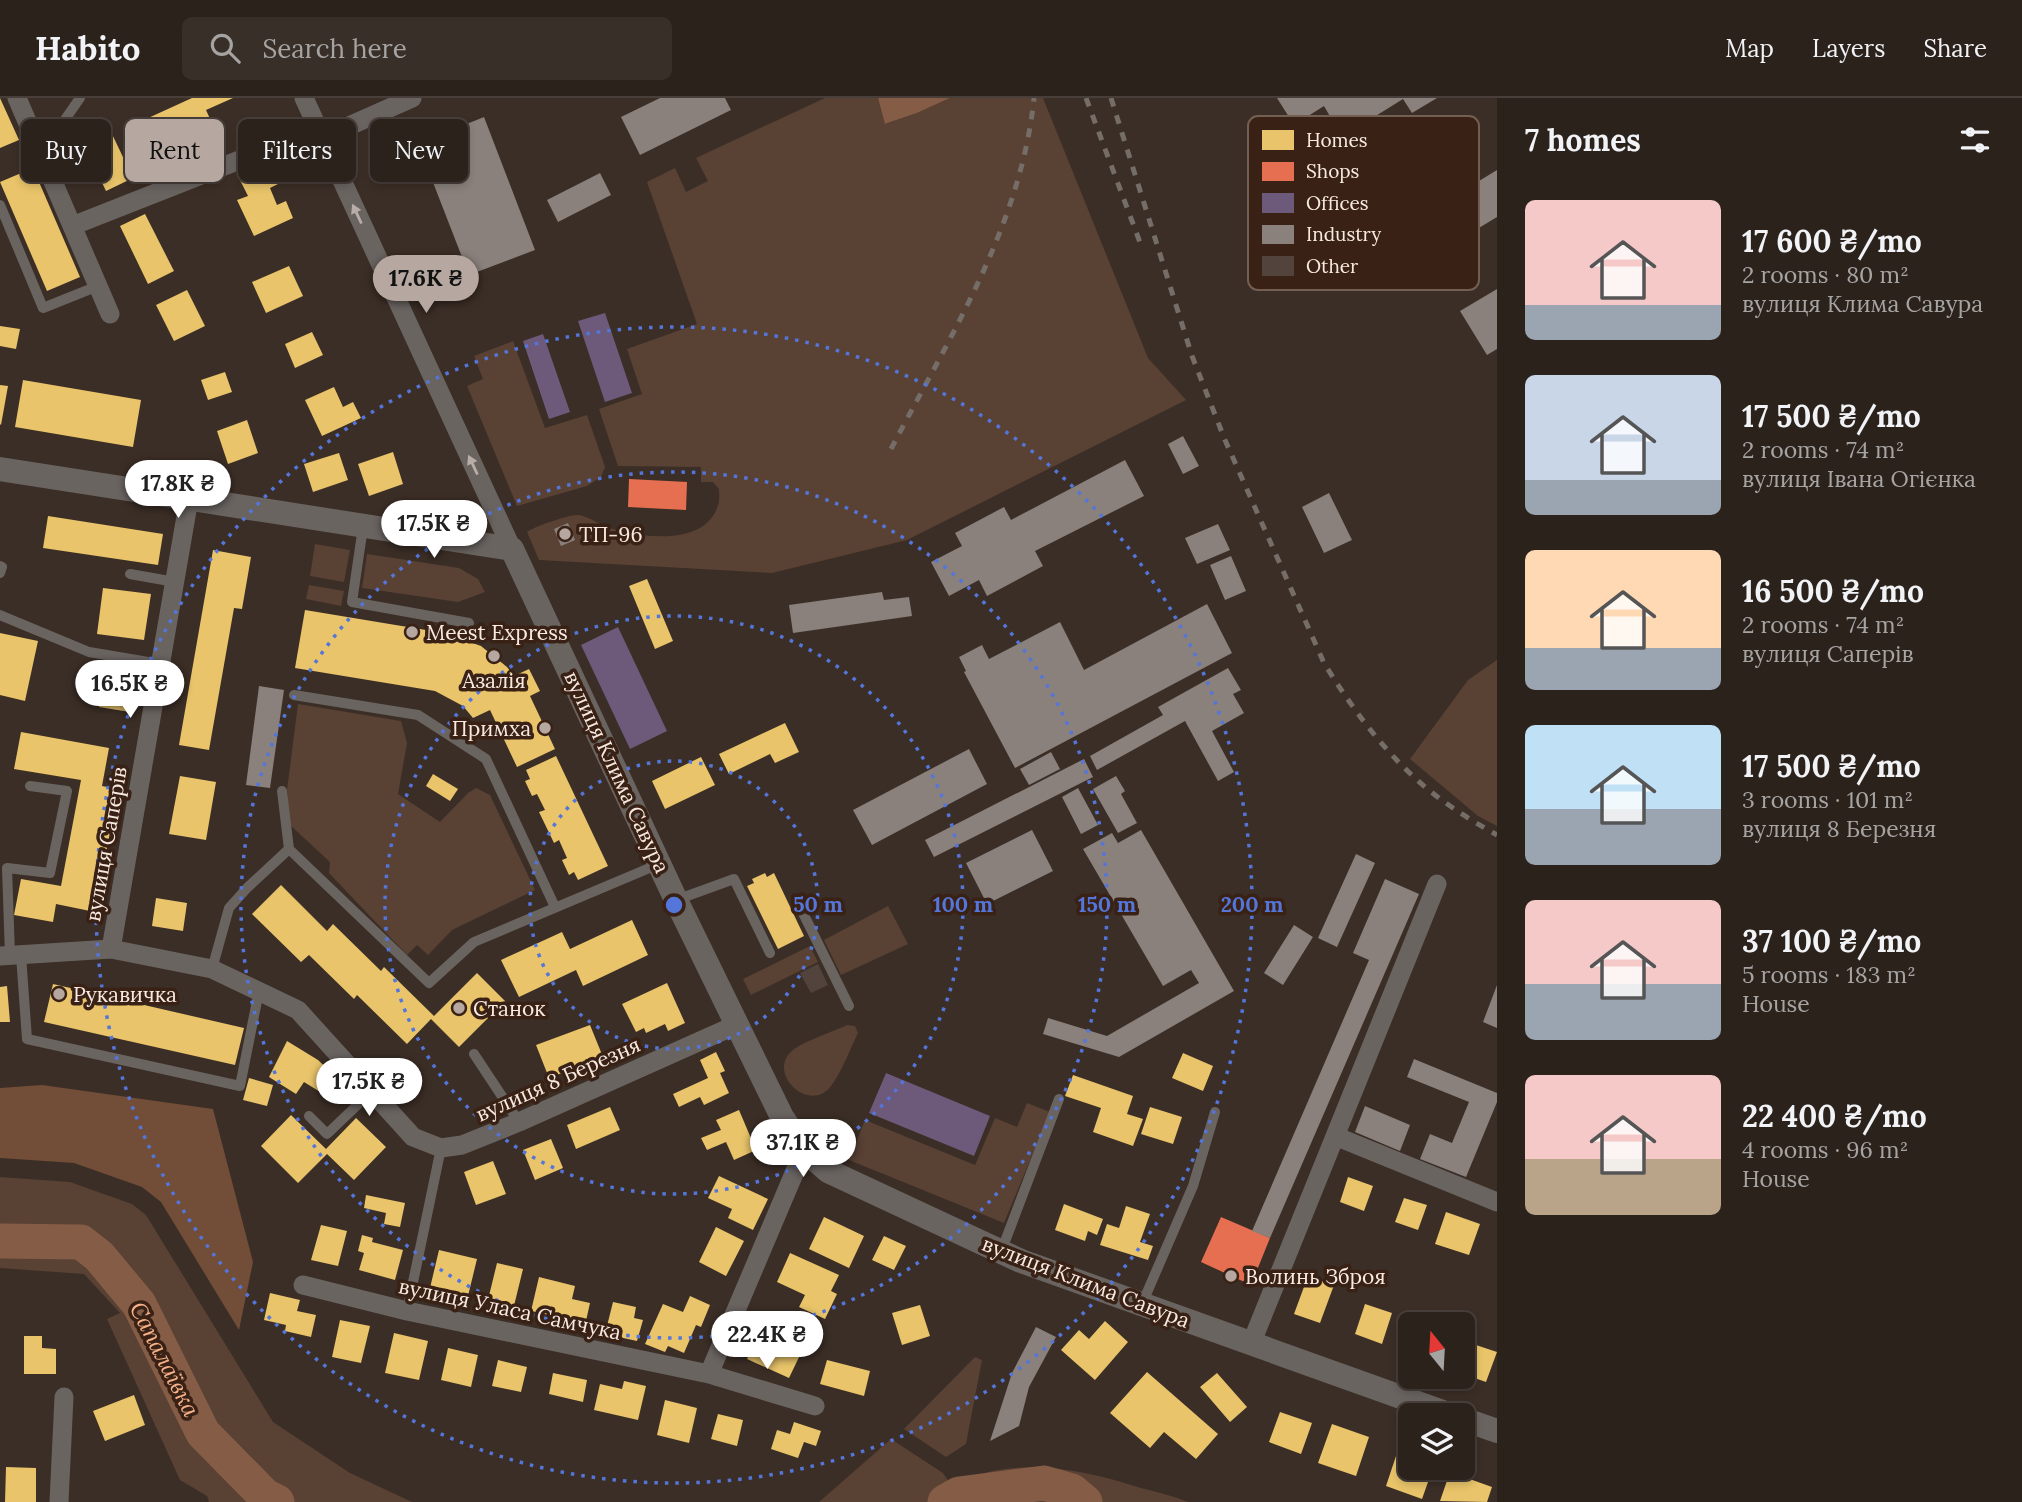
<!DOCTYPE html>
<html lang="en">
<head>
<meta charset="utf-8">
<style>
	:root { --surface:#2c221c; --page:#382f29; --text:#f1f3f6; --muted:#a6a4a3; --line:#483f3b; --accent:#b6a8a0 }
	body { margin:0; font-family:Lora,serif; background:var(--page); color:var(--text); height:100vh; display:flex; flex-direction:column; font-size:26px; white-space:nowrap }
	* { box-sizing:border-box; margin:0 }
	p { font-size:23px; color:var(--muted) }
	.icon { flex:none; width:38px; height:38px; fill:none; stroke:currentColor; stroke-width:2; stroke-linecap:round; stroke-linejoin:round }
	.map { position:relative; flex:1; overflow:hidden }
	.details { display:flex; flex-direction:column; background:var(--surface); width:525px }
	.details>* { flex:none }
	.guide { position:absolute; left:21px; top:21px; width:665px; height:63px; display:flex; gap:14px }
	.needle { width:46px; rotate:342deg }
	.buttons { position:absolute; left:1398px; top:1214px; display:grid; gap:14px }
	.buttons a { display:grid; place-items:center; width:77px; height:77px; border-radius:10px; background:var(--surface); box-shadow:0 4px 10px #0003,0 0 0 2px var(--line); font-size:35px }
	.price { position:absolute; translate:-50% -60px; padding:0 16px; border-radius:24px; background:#fff; color:#222; font-size:23px; line-height:46px; filter:drop-shadow(0 2px 4px #0008) }
	.price::after { content:''; position:absolute; left:50%; top:42px; width:21px; height:16px; margin-left:-10px; background:inherit; clip-path:polygon(0 0,100% 0,50% 100%) }
	.price.selected { background:var(--accent); color:#111 }
	ul { padding:0; list-style:none }
	li { display:flex; align-items:center; gap:21px; height:175px; padding:0 28px }
	li span { display:grid; place-items:center; flex:none; width:196px; height:140px; border-radius:10px; color:#555 }
	li>.icon { margin-inline-start:auto }
	span .icon { width:84px; height:84px; fill:#fffc; stroke-width:1 }
	li b { font-size:30px }
	h2 { display:flex; justify-content:space-between; align-items:center; height:84px; padding:0 28px; font-size:30px }
	.tag { padding:0 24px; border-radius:10px; background:var(--surface); box-shadow:0 4px 10px #0003,0 0 0 2px var(--line); font-size:24px; line-height:63px }
	.tag.selected { background:var(--accent); color:#111 }
	header { display:flex; align-items:center; gap:42px; box-sizing:border-box; height:98px; padding:0 35px; background:var(--surface); border-bottom:2px solid var(--line) }
	header strong { font-size:33px }
	nav { display:flex; gap:38px; margin-inline-start:auto; font-size:24px }
	.search { width:490px; height:63px; background:var(--page); display:flex; align-items:center; gap:18px; box-sizing:border-box; padding:0 24px; border-radius:10px; color:var(--muted); font-size:26px }
	main { display:flex; flex:1; min-height:0 }
	.map>svg:first-child { display:block }
	.green { fill:#594134 }
	.forest { fill:#724d37 }
	.water { fill:#855c46 }
	.homes { fill:#e9c46a }
	.shops { fill:#e76f51 }
	.offices { fill:#6d597a }
	.industry { fill:#8a817c }
	.lines { fill:none; stroke-linecap:round; stroke-linejoin:round }
	.river { stroke:#855c46; stroke-width:35 }
	.building { fill:#52443c }
	.service { stroke:#6a6461; stroke-width:10 }
	.minor { stroke:#6a6461; stroke-width:19 }
	.tertiary { stroke:#6a6461; stroke-width:24 }
	.rail { stroke:#756d67; stroke-width:5; stroke-dasharray:9 9; stroke-linecap:butt }
	.oneway { fill:#b9aea7 }
	.ring { fill:none; stroke:#5475da; stroke-width:3.5; stroke-dasharray:3.5 7 }
	.poi-dot { fill:#b6a8a0; stroke:#392215; stroke-width:2.5 }
	.labels { text-anchor:middle; dominant-baseline:central; stroke-width:7; stroke-linejoin:round; paint-order:stroke }
	.poi-label { font-size:21px; fill:#f9eae1; stroke:#392215; text-anchor:start }
	.street-label { font-size:21px; fill:#f9eae1; stroke:#392215 }
	.water-label { font-size:23px; font-style:italic; fill:#f6b18a; stroke:#392215 }
	.key { fill:#392215; stroke:#735e52; stroke-width:2 }
	.key-label { font-size:19px; fill:#f9eae1 }
	.centre { fill:#5475da; stroke:#392215; stroke-width:3.5 }
	.ring-label { font-size:21px; text-anchor:middle; font-weight:bold; fill:#5475da; stroke:#392215; stroke-width:7; stroke-linejoin:round; paint-order:stroke }
</style>
</head>
<body>
<header>
<strong>Habito</strong>
<div class="search"><svg class="icon" aria-label="search" viewBox="0 0 24 24"><circle cx="10" cy="10" r="6"/><path d="M15 15l6 6"/></svg>Search here</div>
<nav><a>Map</a><a>Layers</a><a>Share</a></nav>
</header>
<main>
<div class="map">
<svg width="1497" height="1404" viewBox="0 0 1497 1404">
	<rect width="100%" height="100%" fill="#3b2e26"/>
	<path class="green" d="M825,0H878L886,26L917,15L950,0H1043L1148,260L1186,302L907,442L772,475L539,462L527,434C533,429 570,416 578,417C588,418 602,428 613,431C644,440 706,448 718,407C720,402 719,396 719,391L713,384H701V369L618,368L599,311L642,296L627,251L697,226L647,84L675,70L686,94L708,83L696,60Z
		M513,243L545,330L587,317L605,369L601,379L587,388L517,408L467,288L483,281L474,258Z
		M315,446L350,452L344,484L310,478Z
		M367,456L459,470L478,481L485,494L458,504L362,490Z
		M309,487L344,493L341,508L306,501Z
		M1497,562V728L1478,718L1410,661L1468,582Z
		M298,606L401,623L407,645L398,696L440,724L468,695L476,690L490,697L535,792L452,832L428,857L417,847L407,857L329,775L330,764L290,727L287,692Z
		M888,808L908,846L841,877L824,842Z
		M810,848L818,864L751,897L743,881Z
		M847,927L855,928L858,935C850,951 842,974 831,988C809,1017 765,974 793,952C802,944 835,933 847,927Z
		M1027,1005L1050,1014L1004,1125L849,1062L865,1022L975,1067L995,1020L1017,1029Z
		M0,1079L70,1084L132,1106L146,1117L273,1324L350,1375L412,1404H209L207,1398L180,1382L107,1221L120,1215L84,1176L0,1170Z
		M975,1259L982,1262L966,1346L946,1359L904,1331Z
		M891,1341L943,1375L951,1387C1014,1357 1077,1370 1141,1390C1157,1394 1173,1398 1188,1404H819Z"/>
	<path class="forest" d="M42,987L213,1011L253,1164L239,1232L161,1104L142,1089L74,1065L0,1060V990Z"/>
	<path class="water" d="M878,0H950L917,15L885,26Z"/>
	<path class="homes" d="M0,0L19,42L0,50Z
		M192,0H233L206,12L222,47L190,61L184,49L164,59L146,21Z
		M111,34L133,80L106,93L84,47Z
		M270,68L278,86L270,90L277,107L286,103L293,120L254,138L237,102L248,98L240,82Z
		M33,70L80,179L47,193L0,84Z
		M145,116L174,173L148,186L120,128Z
		M289,168L303,198L266,215L252,184Z
		M187,192L205,228L174,243L156,207Z
		M0,228L20,231L16,251L0,248Z
		M312,234L323,257L295,270L285,246Z
		M225,274L232,294L208,302L201,282Z
		M23,282L141,302L133,349L15,329Z
		M0,287L8,288L1,327L0,326Z
		M334,289L343,309L353,304L361,320L322,338L305,302Z
		M247,322L258,355L228,366L217,333Z
		M393,354L403,386L369,398L358,366Z
		M339,355L348,382L313,394L304,366Z
		M48,418L163,436L158,467L43,450Z
		M213,452L251,459L242,511L234,510L209,652L179,647Z
		M647,481L673,543L655,551L629,488Z
		M103,490L151,496L144,542L97,536Z
		M305,512L444,535L481,548L507,569L514,578L529,571L540,593L530,598L555,651L517,669L490,612L473,620L463,608L435,593L295,570Z
		M0,535L38,543L25,603L0,597Z
		M104,572L135,576L130,614L99,609Z
		M785,625L799,654L775,665L770,656L729,676L719,656Z
		M21,634L109,650L102,688L118,691L95,814L56,806L53,824L14,817L21,781L61,788L81,682L14,671Z
		M556,658L608,768L578,782L574,774L569,777L562,762L567,760L559,742L554,745L539,714L545,712L537,696L532,698L525,683L530,681L526,672Z
		M701,659L715,687L665,711L652,683Z
		M433,676L458,691L450,703L426,688Z
		M180,678L216,684L206,742L169,736Z
		M765,775L767,779L774,775L804,838L778,851L747,788L754,785L752,781Z
		M281,787L327,833L333,826L381,873L384,869L434,918L477,875L505,903L459,949L431,921L407,946L357,897L354,901L309,857L301,864L252,816Z
		M156,800L187,805L183,833L152,828Z
		M632,822L648,857L583,888L576,872L519,899L501,862L562,834L570,851Z
		M667,885L685,925L668,933L665,926L646,935L644,930L636,934L622,906Z
		M53,886L244,930L235,967L44,924Z
		M7,888L10,924H0V889Z
		M590,927L603,959L549,980L536,947Z
		M287,943L318,962L336,979L325,997L304,984L296,996L269,979Z
		M716,954L725,973L720,975L729,995L704,1007L700,999L679,1009L673,996L708,980L700,962Z
		M1183,955L1213,968L1203,993L1172,980Z
		M1073,977L1133,998L1127,1016L1143,1021L1133,1048L1093,1034L1101,1010L1065,998Z
		M249,980L273,987L267,1008L243,1002Z
		M610,1009L620,1032L576,1051L567,1027Z
		M1150,1009L1182,1019L1173,1046L1141,1036Z
		M739,1012L756,1052L734,1062L726,1044L707,1052L701,1040L721,1032L716,1022Z
		M291,1017L326,1051L356,1020L386,1049L354,1082L327,1056L298,1085L261,1048Z
		M551,1041L563,1070L535,1082L523,1052Z
		M493,1063L506,1096L476,1107L464,1074Z
		M719,1078L768,1101L753,1132L728,1120L732,1111L708,1100Z
		M1348,1079L1373,1088L1364,1113L1340,1104Z
		M366,1097L405,1105L400,1129L384,1126L386,1115L364,1110Z
		M1404,1100L1427,1107L1418,1132L1395,1124Z
		M1064,1106L1103,1121L1097,1137L1088,1133L1085,1143L1055,1132Z
		M1126,1108L1150,1116L1140,1144L1153,1148L1148,1162L1100,1147L1107,1126L1119,1130Z
		M1446,1114L1480,1126L1469,1157L1435,1146Z
		M824,1119L864,1138L849,1170L809,1151Z
		M321,1127L347,1133L338,1168L311,1162Z
		M716,1129L744,1143L726,1178L699,1164Z
		M362,1137L373,1140L372,1144L403,1152L395,1182L359,1172L364,1155L358,1153Z
		M884,1138L906,1148L894,1172L872,1162Z
		M439,1152L477,1161L468,1198L430,1190Z
		M790,1155L839,1177L831,1193L837,1196L825,1221L799,1209L805,1197L777,1184Z
		M497,1165L523,1171L513,1212L487,1206Z
		M1308,1178L1334,1187L1320,1225L1294,1216Z
		M539,1179L575,1188L572,1201L590,1205L584,1232L562,1226L563,1220L531,1213Z
		M270,1195L300,1202L297,1213L316,1217L311,1239L285,1233L286,1227L264,1222Z
		M690,1198L710,1207L701,1229L696,1227L684,1255L668,1248L665,1254L645,1246L663,1206L683,1214Z
		M613,1204L636,1209L634,1220L643,1222L637,1243L605,1236Z
		M1365,1206L1392,1215L1382,1246L1355,1236Z
		M920,1207L930,1238L902,1247L892,1215Z
		M340,1222L370,1228L361,1265L332,1259Z
		M1105,1223L1128,1244L1095,1282L1061,1252L1079,1232L1089,1241Z
		M394,1235L428,1243L419,1282L385,1275Z
		M759,1236L801,1255L789,1280L747,1261Z
		M24,1238H42V1250L56,1251V1276H24Z
		M1467,1244L1497,1254L1486,1284L1463,1276V1255Z
		M448,1250L478,1257L471,1289L441,1282Z
		M498,1262L527,1269L521,1294L492,1288Z
		M827,1262L870,1273L864,1298L820,1286Z
		M1147,1274L1218,1336L1196,1361L1164,1334L1150,1350L1110,1315Z
		M553,1275L587,1282L583,1304L549,1296Z
		M1217,1275L1247,1309L1230,1324L1200,1289Z
		M624,1283L646,1288L638,1322L594,1312L600,1286L622,1291Z
		M134,1297L145,1327L105,1343L93,1313Z
		M665,1302L697,1310L689,1345L657,1337Z
		M1280,1314L1312,1325L1301,1356L1269,1344Z
		M718,1316L743,1322L737,1348L711,1341Z
		M794,1324L821,1333L816,1348L804,1344L798,1360L771,1351L777,1332L790,1336Z
		M1332,1326L1369,1339L1356,1378L1318,1365Z
		M1397,1355L1410,1360V1370H1433L1422,1401L1386,1388Z
		M6,1369L36,1370V1404H5Z
		M1450,1374L1492,1389L1487,1404L1440,1403Z"/>
	<path class="shops" d="M629,381L687,384L686,412L628,409Z
		M1221,1119L1270,1140L1251,1187L1201,1164Z"/>
	<path class="offices" d="M605,215L632,295L605,304L578,223Z
		M543,236L570,314L549,321L523,243Z
		M618,529L667,633L630,651L581,547Z
		M886,975L990,1018L974,1058L869,1015Z"/>
	<path class="industry" d="M660,0H725L731,12L640,57L621,19Z
		M1277,0H1437L1412,15L1403,1L1342,39L1324,8L1294,27Z
		M484,19L535,152L469,177L427,69L456,58L447,34Z
		M1497,72V119L1431,159L1402,113L1435,93L1443,105Z
		M600,75L611,97L558,124L547,102Z
		M1497,191V251L1487,257L1460,213Z
		M1183,338L1199,368L1183,376L1168,346Z
		M1125,362L1144,398L1035,453L1043,468L987,498L979,482L949,498L931,464L962,448L955,435L1004,409L1011,422Z
		M1329,395L1352,442L1324,455L1302,409Z
		M568,425L575,442L561,448L554,431Z
		M1218,426L1230,452L1197,466L1185,440Z
		M1231,458L1246,493L1225,502L1210,467Z
		M882,494L884,502L909,499L912,518L793,535L789,507Z
		M1207,506L1232,555L1015,670L964,574L966,573L959,559L982,547L989,561L1060,524L1084,572Z
		M1228,570L1241,592L1233,596L1244,615L1212,633L1234,674L1218,683L1185,623L1097,672L1090,658L1163,617L1158,609Z
		M259,588L284,592L270,690L246,687Z
		M969,651L987,686L872,747L853,712Z
		M1051,654L1060,671L1029,687L1020,671Z
		M1084,661L1093,679L934,759L925,742Z
		M1116,678L1125,693L1121,696L1137,725L1118,735L1093,691Z
		M1078,690L1098,727L1081,736L1062,699Z
		M1032,732L1053,773L987,806L966,765Z
		M1141,732L1234,893L1119,959L1043,936L1048,920L1107,938L1199,885L1191,872L1163,888L1083,751L1112,735L1118,745Z
		M1356,756L1375,765L1337,849L1318,840Z
		M1385,781L1419,796L1270,1140L1252,1133L1369,862L1353,855Z
		M1294,827L1313,839L1283,887L1264,875Z
		M1497,887V930L1483,924Z
		M1414,961L1497,995V1004L1466,1079L1420,1061L1430,1036L1452,1045L1469,1004L1407,979Z
		M1365,1008L1410,1027L1400,1053L1355,1034Z
		M1036,1229L1056,1239L1029,1289L1019,1328L990,1343L1012,1275Z"/>
	<g class="lines">
		<path class="river" d="M0,1143L81,1144L99,1158L139,1206L203,1335L265,1398L277,1404
			M945,1404L959,1396L1044,1385L1072,1393L1085,1404"/>
	</g>
	<path class="building" d="M818,866L828,887L811,895L800,875Z"/>
	<g class="lines">
		<path class="service" d="M41,56L80,0
			M0,107L43,210L98,188
			M363,429L352,504L469,525
			M0,468L2,469L0,475
			M130,476L175,484
			M0,517L89,554L160,566
			M294,597L418,617L486,661L555,809
			M282,693L289,751
			M676,802L734,781L770,855
			M799,807L849,908
			M21,857L27,941L240,988L259,893
			M10,858L7,770L50,775L67,693L30,688
			M212,871L229,810L247,790L289,751L429,885L474,844L659,766
			M474,956L519,1024
			M309,1018L327,1036L372,993
			M1001,1154L1059,1001
			M1142,1206L1193,1088L1215,1014
			M407,1213L441,1050"/>
		<path class="minor" d="M17,0L110,216
			M304,0L512,451
			M322,40L412,0
			M72,128L318,31
			M111,851L189,401
			M0,858L111,851L212,871L298,912L413,1039L441,1050L462,1047L519,1024L736,927
			M1335,1038L1497,1104
			M303,1187L407,1213L709,1276L804,1052
			M1251,1246L1437,786
			M709,1276L815,1308
			M59,1404L64,1299"/>
		<path class="tertiary" d="M0,371L512,451L676,802L782,1019L804,1052L828,1073L1021,1163L1454,1318
			M1463,1321L1497,1333"/>
		<path class="rail" d="M1086,0L1141,147
			M1111,0L1192,258L1225,342L1324,565C1353,612 1387,658 1430,693C1451,710 1474,724 1497,737
			M891,351C949,240 1021,128 1034,0"/>
	</g>
	<defs><path id="oneway-solid" d="M-6-.8H1V-3.2L6.5 0L1 3.2V.8H-6Z" transform="scale(1.75)"/></defs>
	<g class="oneway">
		<use href="#oneway-solid" transform="translate(357 116) rotate(-115)"/>
		<use href="#oneway-solid" transform="translate(473 367) rotate(-115)"/>
	</g>
	<g class="ring">
		<circle cx="674" cy="807" r="144"/>
		<circle cx="674" cy="807" r="289"/>
		<circle cx="674" cy="807" r="433"/>
		<circle cx="674" cy="807" r="578"/>
	</g>
	<g class="poi-dot">
		<circle cx="565" cy="436" r="7"/>
		<circle cx="412" cy="534" r="7"/>
		<circle cx="494" cy="558" r="7"/>
		<circle cx="545" cy="630" r="7"/>
		<circle cx="59" cy="896" r="7"/>
		<circle cx="459" cy="910" r="7"/>
		<circle cx="1231" cy="1178" r="7"/>
	</g>
	<g class="labels">
		<g class="poi-label">
			<text x="579" y="436">ТП-96</text>
			<text x="426" y="534">Meest Express</text>
			<text x="494" y="582" text-anchor="middle">Азалія</text>
			<text x="531" y="630" text-anchor="end">Примха</text>
			<text x="73" y="896">Рукавичка</text>
			<text x="473" y="910">Станок</text>
			<text x="1245" y="1178">Волинь Зброя</text>
		</g>
		<g class="street-label">
			<text transform="translate(617 674) rotate(65)">вулиця Клима Савура</text>
			<text transform="translate(106 746) rotate(-80)">вулиця Саперів</text>
			<text transform="translate(558 981) rotate(-24)">вулиця 8 Березня</text>
			<text transform="translate(1086 1184) rotate(21)">вулиця Клима Савура</text>
			<text transform="translate(510 1211) rotate(12)">вулиця Уласа Самчука</text>
		</g>
		<g class="water-label">
			<text transform="translate(165 1261) rotate(63)">Сапалаївка</text>
		</g>
	</g>
	<rect x="1248" y="18" width="231" height="174" rx="10" class="key"/>
	<rect x="1262" y="32" width="32" height="20" fill="#e9c46a"/>
	<rect x="1262" y="64" width="32" height="19" fill="#e76f51"/>
	<rect x="1262" y="95" width="32" height="20" fill="#6d597a"/>
	<rect x="1262" y="127" width="32" height="19" fill="#8a817c"/>
	<rect x="1262" y="158" width="32" height="20" fill="#52443c"/>
	<g class="key-label">
		<text x="1306" y="49">Homes</text>
		<text x="1306" y="80">Shops</text>
		<text x="1306" y="112">Offices</text>
		<text x="1306" y="143">Industry</text>
		<text x="1306" y="175">Other</text>
	</g>
	<circle cx="674" cy="807" r="10" class="centre"/>
	<g class="ring-label">
		<text x="818" y="814">50 m</text>
		<text x="963" y="814">100 m</text>
		<text x="1107" y="814">150 m</text>
		<text x="1252" y="814">200 m</text>
	</g>
</svg>
<div class="buttons">
<a><svg class="needle" viewBox="-14 -14 28 28"><path d="M0-13l5 13h-10z" fill="#e53935"/><path d="M0 13l5-13h-10z" fill="#a6a4a3"/></svg></a>
<a><svg class="icon" aria-label="layers" viewBox="0 0 24 24"><path d="M12 4l9 5-9 5-9-5zM3 14l9 5 9-5"/></svg></a>
</div>
<b class="price selected" style="left:426px;top:217px">17.6K ₴</b>
<b class="price" style="left:178px;top:422px">17.8K ₴</b>
<b class="price" style="left:434px;top:462px">17.5K ₴</b>
<b class="price" style="left:130px;top:622px">16.5K ₴</b>
<b class="price" style="left:369px;top:1020px">17.5K ₴</b>
<b class="price" style="left:803px;top:1081px">37.1K ₴</b>
<b class="price" style="left:767px;top:1273px">22.4K ₴</b>
<div class="guide">
<a class="tag">Buy</a>
<a class="tag selected">Rent</a>
<a class="tag">Filters</a>
<a class="tag">New</a>
</div>
</div>
<section class="details">
<h2>7 homes<svg class="icon" aria-label="filters" viewBox="0 0 24 24"><path d="M4 7h16M4 17h16"/><circle cx="9" cy="7" r="2"/><circle cx="15" cy="17" r="2"/></svg></h2>
<ul>
<li><span style="background:linear-gradient(#f6c9c9 75%,#9aa5b1 0)"><svg class="icon" aria-label="home" viewBox="0 0 24 24"><path d="M3 11l9-7 9 7M6 9v11h12V9"/></svg></span><div><b>17 600 ₴/mo</b><p>2 rooms · 80 m²</p><p>вулиця Клима Савура</p></div></li>
<li><span style="background:linear-gradient(#c9d6e8 75%,#9aa5b1 0)"><svg class="icon" aria-label="home" viewBox="0 0 24 24"><path d="M3 11l9-7 9 7M6 9v11h12V9"/></svg></span><div><b>17 500 ₴/mo</b><p>2 rooms · 74 m²</p><p>вулиця Івана Огієнка</p></div></li>
<li><span style="background:linear-gradient(#ffd9b3 70%,#9aa5b1 0)"><svg class="icon" aria-label="home" viewBox="0 0 24 24"><path d="M3 11l9-7 9 7M6 9v11h12V9"/></svg></span><div><b>16 500 ₴/mo</b><p>2 rooms · 74 m²</p><p>вулиця Саперів</p></div></li>
<li><span style="background:linear-gradient(#bfe0f5 60%,#9aa5b1 0)"><svg class="icon" aria-label="home" viewBox="0 0 24 24"><path d="M3 11l9-7 9 7M6 9v11h12V9"/></svg></span><div><b>17 500 ₴/mo</b><p>3 rooms · 101 m²</p><p>вулиця 8 Березня</p></div></li>
<li><span style="background:linear-gradient(#f6c9c9 60%,#9aa5b1 0)"><svg class="icon" aria-label="home" viewBox="0 0 24 24"><path d="M3 11l9-7 9 7M6 9v11h12V9"/></svg></span><div><b>37 100 ₴/mo</b><p>5 rooms · 183 m²</p><p>House</p></div></li>
<li><span style="background:linear-gradient(#f6c9c9 60%,#b9a48a 0)"><svg class="icon" aria-label="home" viewBox="0 0 24 24"><path d="M3 11l9-7 9 7M6 9v11h12V9"/></svg></span><div><b>22 400 ₴/mo</b><p>4 rooms · 96 m²</p><p>House</p></div></li>
</ul>
</section>
</main>
</body>
</html>
